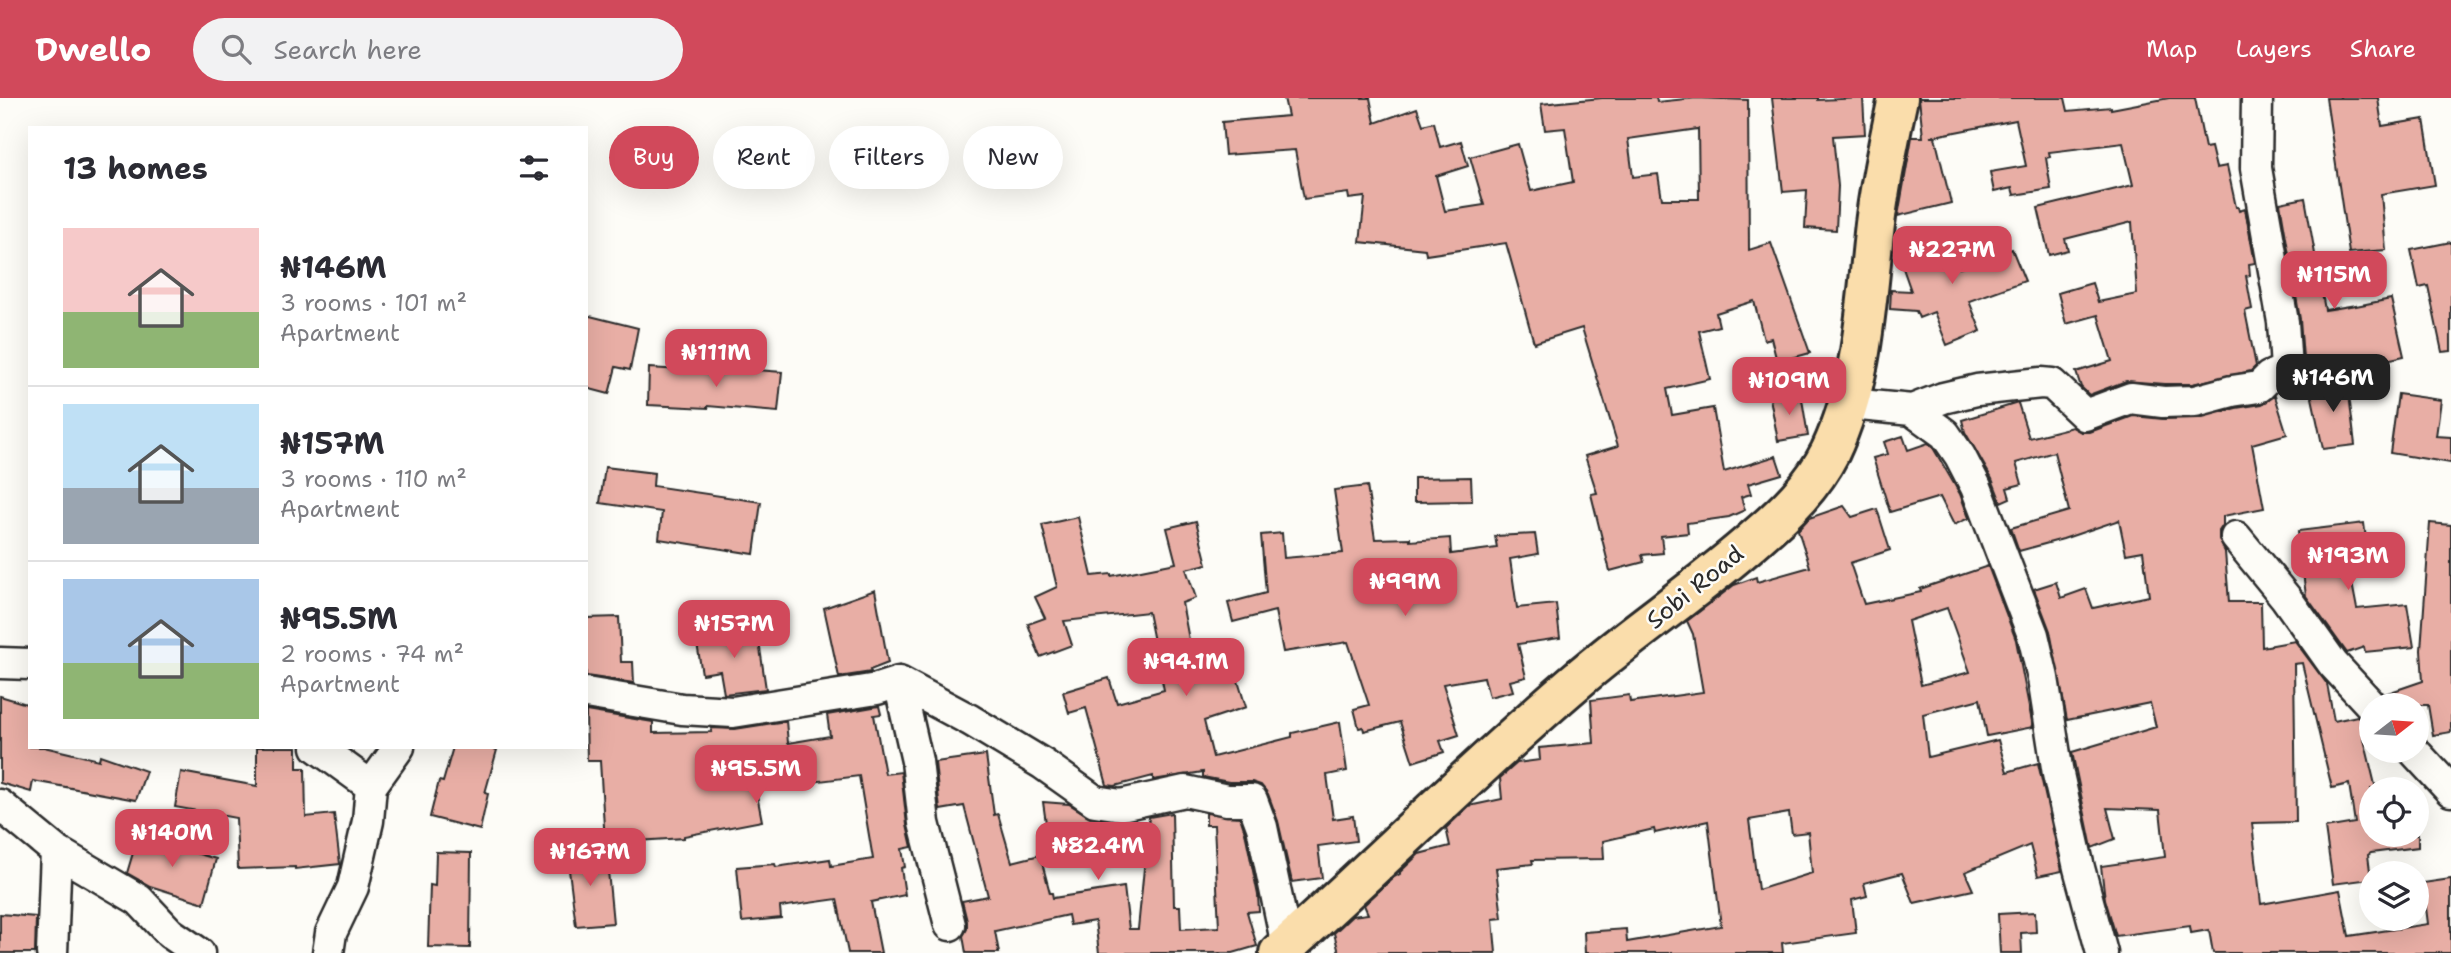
<!DOCTYPE html>
<html lang="en">
<head>
<meta charset="utf-8">
<style>
	:root { --surface:#fff; --page:#f2f2f3; --text:#2b2b33; --muted:#7c7c81; --line:#e1e1e2; --accent:#d1495b }
	body { margin:0; font-family:"Shantell Sans",sans-serif; background:var(--page); color:var(--text); height:100vh; display:flex; flex-direction:column; font-size:26px; white-space:nowrap }
	* { box-sizing:border-box; margin:0 }
	p { font-size:23px; color:var(--muted) }
	.icon { flex:none; width:38px; height:38px; fill:none; stroke:currentColor; stroke-width:2; stroke-linecap:round; stroke-linejoin:round }
	.map { position:relative; flex:1; overflow:hidden }
	.sheet { position:absolute; left:28px; top:28px; width:560px; height:623px; display:flex; flex-direction:column; background:var(--surface); border-radius:0px; box-shadow:0 7px 28px #0002 }
	.sheet>* { flex:none }
	.banner { position:absolute; left:609px; top:28px; width:665px; height:63px; display:flex; gap:14px }
	.needle { width:46px; rotate:73deg }
	.buttons { position:absolute; left:2359px; top:595px; display:grid; gap:14px }
	.buttons a { display:grid; place-items:center; width:70px; height:70px; border-radius:50%; background:var(--surface); box-shadow:0 7px 28px #0002; font-size:35px }
	.price { position:absolute; translate:-50% -60px; padding:0 16px; border-radius:14px; background:var(--accent); color:#fff; font-size:23px; line-height:46px; filter:drop-shadow(0 2px 4px #0008) }
	.price::after { content:''; position:absolute; left:50%; top:42px; width:21px; height:16px; margin-left:-10px; background:inherit; clip-path:polygon(0 0,100% 0,50% 100%) }
	.price.selected { background:#222; color:#fff }
	ul { padding:0; list-style:none }
	li { display:flex; align-items:center; gap:21px; height:175px; padding:0 35px }
	li+li { border-top:2px solid var(--line) }
	li span { display:grid; place-items:center; flex:none; width:196px; height:140px; border-radius:0px; color:#555 }
	li>.icon { margin-inline-start:auto }
	span .icon { width:84px; height:84px; fill:#fffc; stroke-width:1 }
	li b { font-size:30px }
	h2 { display:flex; justify-content:space-between; align-items:center; height:84px; padding:0 35px; font-size:30px }
	.chip { padding:0 24px; border-radius:32px; background:var(--surface); box-shadow:0 7px 28px #0002; font-size:24px; line-height:63px }
	.chip.selected { background:var(--accent); color:#fff }
	header { display:flex; align-items:center; gap:42px; box-sizing:border-box; height:98px; padding:0 35px; background:var(--accent); color:#fff }
	header strong { font-size:33px }
	nav { display:flex; gap:38px; margin-inline-start:auto; font-size:24px }
	.search { width:490px; height:63px; background:var(--page); display:flex; align-items:center; gap:18px; box-sizing:border-box; padding:0 24px; border-radius:38px; color:var(--muted); font-size:26px }
	.map>svg:first-child { display:block }
	.building { fill:#e8aea5; stroke:#2b2b2b; stroke-width:2; fill-rule:evenodd }
	.lines { fill:none; stroke-linecap:round; stroke-linejoin:round }
	.minor-casing { stroke:#2b2b2b; stroke-width:35 }
	.highway-casing { stroke:#2b2b2b; stroke-width:44 }
	.minor { stroke:#fdfcf7; stroke-width:30 }
	.highway { stroke:#faddab; stroke-width:38 }
	.labels { text-anchor:middle; dominant-baseline:central; stroke-width:5; stroke-linejoin:round; paint-order:stroke }
	.street-label { font-size:24px; fill:#2b2b2b; stroke:#fdfcf7 }
</style>
</head>
<body>
<header>
<strong>Dwello</strong>
<div class="search"><svg class="icon" aria-label="search" viewBox="0 0 24 24"><circle cx="10" cy="10" r="6"/><path d="M15 15l6 6"/></svg>Search here</div>
<nav><a>Map</a><a>Layers</a><a>Share</a></nav>
</header>
<div class="map">
<svg width="2451" height="855" viewBox="0 0 2451 855">
	<rect width="100%" height="100%" fill="#fdfcf7"/>
	<filter id="ink" filterUnits="userSpaceOnUse"><feTurbulence type="fractalNoise" baseFrequency=".0143" numOctaves="2"/><feDisplacementMap in="SourceGraphic" scale="14" xChannelSelector="R" yChannelSelector="G"/><feConvolveMatrix kernelMatrix="1 2 1 2 8 2 1 2 1" color-interpolation-filters="sRGB"/></filter>
	<g filter="url(#ink)">
		<path class="building" d="M1284,0H1370L1375,25L1417,10L1423,27L1434,24L1440,49L1461,43L1468,68L1436,78L1445,113L1484,107L1470,59L1518,46L1531,93L1573,84L1565,30L1545,32L1541,6L1602,0H1656L1657,4L1696,0L1748,2L1749,152L1771,145L1810,255L1777,264L1771,240L1764,242L1754,203L1716,215L1719,228L1699,233L1710,281L1667,291L1672,317L1713,310L1724,374L1776,358L1782,376L1748,386L1751,396L1741,399L1745,412L1729,419L1687,425L1688,435L1661,438L1663,455L1642,457L1644,464L1610,473L1591,396L1597,395L1585,358L1618,348L1582,230L1534,245L1506,145L1426,157L1425,151L1360,144L1365,99L1349,101L1348,95L1304,101L1295,52L1225,57L1222,24L1288,18ZM1698,31L1699,101H1662L1658,76L1633,79L1628,41Z
			M1772,0H1818V2L1863,0L1865,36L1833,38L1838,88L1836,132L1805,130L1807,92L1783,94Z
			M1919,0H2065L2068,13L2111,9V11L2169,0H2195L2205,50L2211,49L2216,70L2227,68L2236,109H2238L2239,113L2245,111L2255,165L2249,166L2250,177L2246,178L2252,211L2245,213L2256,268L2251,273L2192,286H2164L2126,283L2089,297L2081,289L2076,274L2112,263L2098,217L2066,226L2058,195L2092,185L2098,204L2137,196L2132,124L2065,141L2068,152L2049,157L2038,110L2133,87L2123,45L2049,54L2050,59L2046,60L2051,91L2014,97L2012,90L1994,94L1990,74L2026,68L2016,22L1930,39H1935L1951,105L1898,118L1912,39H1923Z
			M2326,0H2378L2382,28L2424,21L2435,87L2381,96L2386,152L2349,155Z
			M2305,100L2325,212L2356,207V208L2391,201L2404,258L2307,280L2303,260L2300,221L2280,105Z
			M1949,139L1960,170L2012,151L2025,183L1969,203L1981,233L1947,247L1934,214L1919,220L1916,213L1890,211L1891,192L1911,193L1898,156Z
			M2451,144V253L2442,254L2428,188L2419,190L2411,152Z
			M586,217L638,230L630,272L616,269L609,296L586,290Z
			M649,270L731,275V270L782,274L778,314L708,308V310L648,307Z
			M2308,281L2348,288L2355,347L2323,351Z
			M1801,295L1808,338L1778,343L1770,300Z
			M2398,296L2441,302L2436,338L2451,339V365L2390,355Z
			M2275,298L2287,336L2252,346L2264,410L2223,418V427L2219,433V441L2225,454L2229,504H2261L2262,549L2295,543L2327,586L2334,623L2357,618L2368,624L2370,635L2363,637L2376,691H2371V737H2418V749L2371,755L2368,757L2371,781L2333,786L2325,730L2355,725L2349,686L2332,690L2302,565L2294,566L2296,724L2252,725L2261,806L2340,792L2349,838L2428,826L2423,785L2451,781V855H2213L2209,832L2191,835L2190,828L2116,838L2105,801L2101,768L2165,759L2160,712L2107,710L2115,741L2092,750L2072,654L2156,629L2150,605L2067,622L2050,533L2034,491L2056,484L2061,500L2086,491L2093,510L2149,498L2143,453L2126,456L2119,422L2063,441L2019,453L2011,430L2069,413L2054,354L2016,365L2022,386L2007,390L2010,400L2001,404L1992,381L1965,334L1962,322L2018,305L2029,340L2072,329L2081,334H2090L2133,318L2163,321L2199,320L2236,310L2262,306Z
			M1903,338L1908,352L1928,345L1932,348L1960,396L1969,420L1954,427L1940,399L1890,414L1873,360L1888,356L1884,344Z
			M605,369L654,375L653,388L761,404L754,456L659,441L662,414L600,405Z
			M1471,379L1472,403L1414,404V380Z
			M1367,388L1375,441L1410,440V443L1450,440L1451,456L1497,450L1495,438L1535,436L1538,456L1510,461L1517,510L1556,506L1560,540L1518,546L1526,579L1510,583L1513,593L1489,599L1484,579L1443,586L1459,637L1440,643L1444,654L1413,664L1400,624L1364,633L1363,629L1359,630L1354,611L1369,607L1348,544L1283,554L1275,513L1233,524L1228,505L1266,495L1261,437L1282,435L1284,460L1343,455L1334,392Z
			M1844,408L1852,419L1877,411L1890,452L1850,465L1864,506L1921,494L1920,491L1988,468L2016,542L2033,629L1987,638L1980,601L1923,616L1928,659L1998,642L2007,674L2038,665L2062,773L2038,778L2030,747L1965,774L1973,792L1914,805L1902,775L1864,785L1867,798L1852,802L1856,835L1782,845L1783,855H1585L1584,834L1626,831L1627,844L1721,828L1708,723L1655,735L1654,731L1603,743L1604,761L1532,762L1533,766L1496,770L1502,820L1493,821L1496,855H1339L1334,835L1352,818L1368,816L1364,807L1394,779L1400,776V774L1419,756L1450,748L1446,730L1469,708L1502,701L1500,680L1517,665L1540,662L1539,650L1594,645L1591,602L1629,597L1630,604L1703,594L1693,536L1687,523L1734,487L1756,479L1757,484L1810,469L1798,432L1809,420ZM1947,510L1970,574L1921,587L1908,523ZM1789,715L1792,736L1808,734L1812,775L1758,792L1749,722Z
			M1078,419L1092,478L1111,476V478L1176,465L1167,430L1196,423L1207,466L1186,471L1196,500L1182,505L1194,568L1230,557L1246,609L1204,623L1213,659L1292,639V635L1340,624L1347,673L1327,677L1333,721L1353,718L1356,743L1318,748L1322,780L1292,784L1278,723L1268,696L1261,687L1252,684H1229L1203,679V674L1153,682V678L1115,688L1107,687L1086,610L1069,615L1063,594L1109,580L1117,605L1164,592L1148,514L1064,523L1072,547L1040,559L1028,526L1045,520L1035,499L1057,489L1042,427Z
			M2364,425L2368,457L2347,459L2357,511L2407,506L2414,549L2365,554L2364,549L2347,555L2306,498L2298,433Z
			M2430,425L2451,427V634L2433,637L2428,607H2388L2385,596L2423,583L2421,552Z
			M875,492L888,565L870,572L871,574L839,579L824,510Z
			M619,519L621,564H633L634,585L586,578V520Z
			M757,530L766,591L724,596L720,573L702,576L696,539Z
			M0,598L30,607V649H44L99,662L100,657L146,673L136,702L33,683L31,694L0,685Z
			M879,608L881,616L874,617L885,676L901,674L907,727L912,749L902,751L905,769L901,770L905,797L871,804L881,855H848L837,801L780,809L781,820L742,824L737,769L775,766L776,769L830,761L831,768L873,761L859,678L796,686L794,673L753,676L762,723L684,738V740L605,745L600,663H587L586,613L653,624V635L712,634L711,630L735,631L786,623L788,645L830,638L827,617Z
			M257,649H297V670H305L306,719L334,716L340,766L295,771V769L238,771L236,720L175,709L181,674L257,688Z
			M453,649H486L497,652L485,695L488,696L480,732L430,719L439,683L443,684Z
			M986,657L994,717L998,716L1012,764L1040,757L1050,795H1052L1053,800L1124,789L1129,831H1138L1149,719L1172,715L1174,808H1180L1181,831L1219,829L1214,727H1206V715L1240,719L1245,734L1258,797L1259,813L1247,814L1257,848L1233,855H1099L1095,823L1070,827L1068,817L995,833L999,855H966L963,838L967,831V823L962,803L988,798L964,708L940,712L935,664Z
			M1043,704L1069,706L1092,720L1116,724L1119,745L1050,754Z
			M138,738L216,761L204,805L150,788L127,775Z
			M606,752L613,825L576,828L567,756Z
			M436,754L471,755L470,850L428,849L430,787L435,788Z
			M2035,814L2036,834L2021,835L2022,855H2000L1998,816Z
			M0,816L36,819L35,855H0Z"/>
		<g class="lines">
			<defs>
				<path id="minor" d="M1850,306L1912,312L1945,336L1960,358L1976,389L2033,537L2043,580L2058,676L2079,770L2102,855
					M1912,312L1943,300L1977,292L2041,285L2052,286L2085,317L2131,300L2163,304L2195,303L2232,293L2259,289L2269,279L2286,271L2283,224L2256,70L2257,0
					M2236,439L2286,500L2333,566L2371,607
					M0,565L30,566
					M899,584L917,663L924,725L950,827
					M586,595L682,611L733,614L877,591L899,584L970,622L1043,666L1095,703L1121,707L1185,693L1227,702H1252L1262,729L1287,848
					M317,649L371,688L368,723L353,789L331,835L328,855
					M2414,653L2451,693
					M371,688L399,649
					M0,707L56,753L139,802L170,835L199,855
					M52,855L56,753"/>
				<path id="highway" d="M1279,855C1379,766 1473,671 1575,584C1634,533 1700,490 1758,438C1786,414 1813,388 1830,354C1864,282 1866,204 1875,126C1880,84 1889,42 1898,0"/>
			</defs>
			<use href="#minor" class="minor-casing"/>
			<use href="#highway" class="highway-casing"/>
			<use href="#minor" class="minor"/>
			<use href="#highway" class="highway"/>
		</g>
	</g>
	<g class="labels">
		<g class="street-label">
			<text transform="translate(1695 489) rotate(-39)">Sobi Road</text>
		</g>
	</g>
</svg>
<div class="buttons">
<a><svg class="needle" viewBox="-14 -14 28 28"><path d="M0-13l5 13h-10z" fill="#e53935"/><path d="M0 13l5-13h-10z" fill="#7c7c81"/></svg></a>
<a><svg class="icon" aria-label="locate" viewBox="0 0 24 24"><circle cx="12" cy="12" r="6"/><path d="M12 2v4M12 18v4M2 12h4M18 12h4"/></svg></a>
<a><svg class="icon" aria-label="layers" viewBox="0 0 24 24"><path d="M12 4l9 5-9 5-9-5zM3 14l9 5 9-5"/></svg></a>
</div>
<b class="price" style="left:1952px;top:188px">₦227M</b>
<b class="price" style="left:2334px;top:213px">₦115M</b>
<b class="price" style="left:716px;top:291px">₦111M</b>
<b class="price selected" style="left:2333px;top:316px">₦146M</b>
<b class="price" style="left:1789px;top:319px">₦109M</b>
<b class="price" style="left:2348px;top:494px">₦193M</b>
<b class="price" style="left:1405px;top:520px">₦99M</b>
<b class="price" style="left:734px;top:562px">₦157M</b>
<b class="price" style="left:1186px;top:600px">₦94.1M</b>
<b class="price" style="left:756px;top:707px">₦95.5M</b>
<b class="price" style="left:172px;top:771px">₦140M</b>
<b class="price" style="left:1098px;top:784px">₦82.4M</b>
<b class="price" style="left:590px;top:790px">₦167M</b>
<div class="banner">
<a class="chip selected">Buy</a>
<a class="chip">Rent</a>
<a class="chip">Filters</a>
<a class="chip">New</a>
</div>
<section class="sheet">
<h2>13 homes<svg class="icon" aria-label="filters" viewBox="0 0 24 24"><path d="M4 7h16M4 17h16"/><circle cx="9" cy="7" r="2"/><circle cx="15" cy="17" r="2"/></svg></h2>
<ul>
<li><span style="background:linear-gradient(#f6c9c9 60%,#8fb573 0)"><svg class="icon" aria-label="home" viewBox="0 0 24 24"><path d="M3 11l9-7 9 7M6 9v11h12V9"/></svg></span><div><b>₦146M</b><p>3 rooms · 101 m²</p><p>Apartment</p></div></li>
<li><span style="background:linear-gradient(#bfe0f5 60%,#9aa5b1 0)"><svg class="icon" aria-label="home" viewBox="0 0 24 24"><path d="M3 11l9-7 9 7M6 9v11h12V9"/></svg></span><div><b>₦157M</b><p>3 rooms · 110 m²</p><p>Apartment</p></div></li>
<li><span style="background:linear-gradient(#a9c7e8 60%,#8fb573 0)"><svg class="icon" aria-label="home" viewBox="0 0 24 24"><path d="M3 11l9-7 9 7M6 9v11h12V9"/></svg></span><div><b>₦95.5M</b><p>2 rooms · 74 m²</p><p>Apartment</p></div></li>
</ul>
</section>
</div>
</body>
</html>
